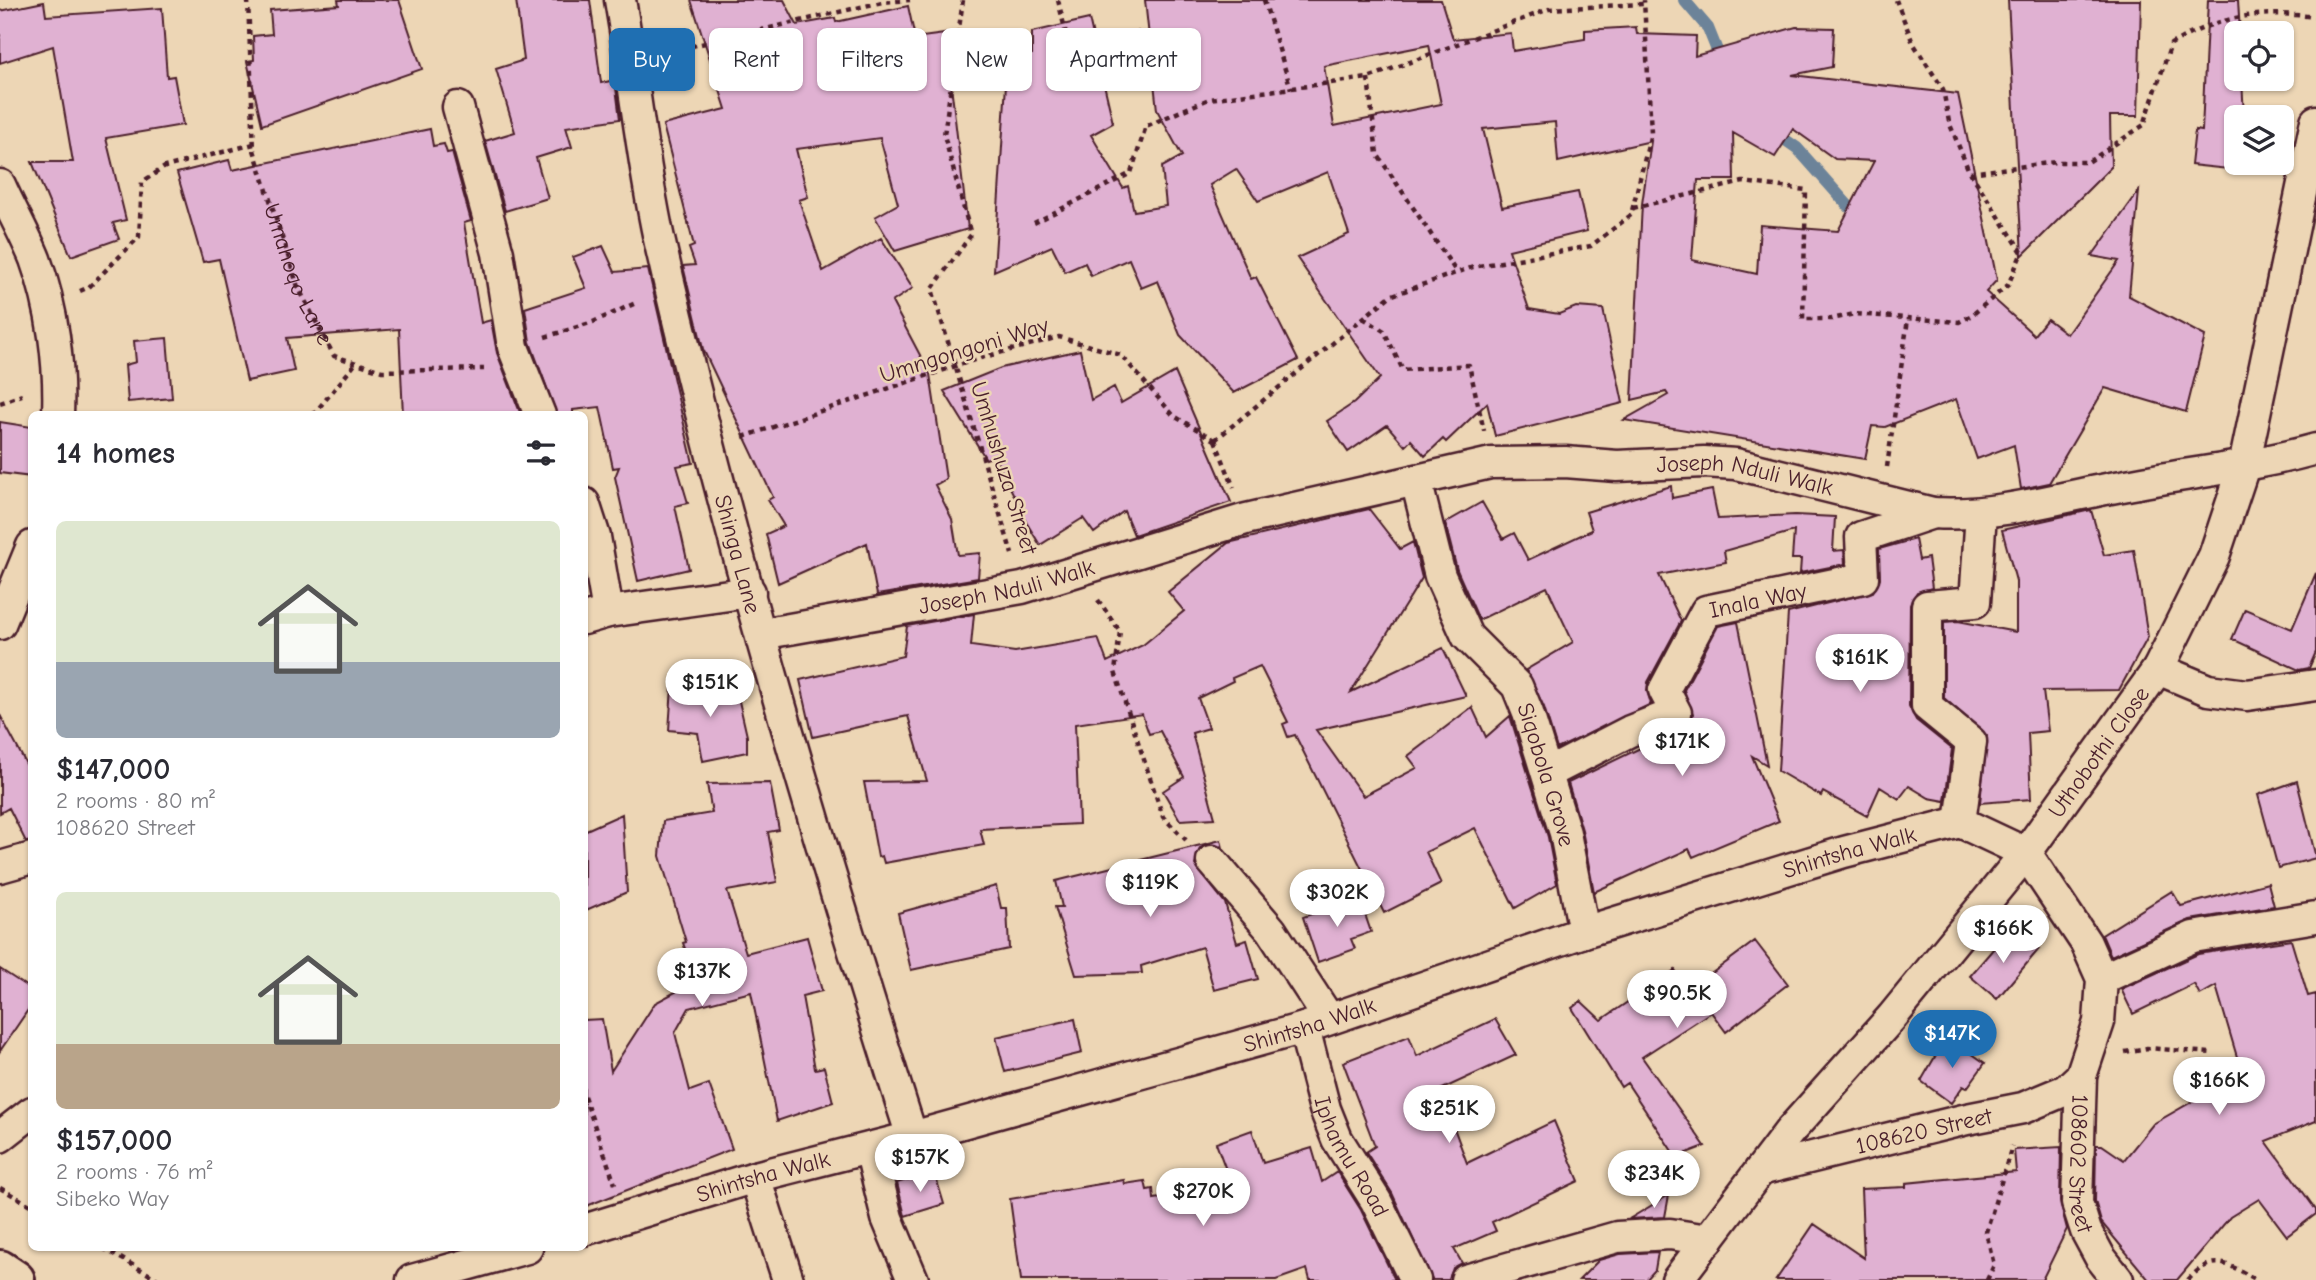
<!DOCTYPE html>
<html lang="en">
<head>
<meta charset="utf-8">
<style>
	:root { --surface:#fff; --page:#f7f7f7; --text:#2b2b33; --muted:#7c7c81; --accent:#1f6fb2 }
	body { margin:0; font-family:"Comic Neue",sans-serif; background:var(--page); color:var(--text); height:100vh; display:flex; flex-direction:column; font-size:26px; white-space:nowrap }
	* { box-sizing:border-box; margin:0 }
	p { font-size:23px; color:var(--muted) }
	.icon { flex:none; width:38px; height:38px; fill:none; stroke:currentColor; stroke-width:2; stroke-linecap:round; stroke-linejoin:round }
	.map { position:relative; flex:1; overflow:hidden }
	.details { position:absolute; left:28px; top:411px; width:560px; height:840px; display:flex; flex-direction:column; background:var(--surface); border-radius:10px; box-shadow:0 2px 5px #0004 }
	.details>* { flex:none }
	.top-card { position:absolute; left:609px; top:28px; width:665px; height:63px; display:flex; gap:14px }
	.fabs { position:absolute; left:2224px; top:21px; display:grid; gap:14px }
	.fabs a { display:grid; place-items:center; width:70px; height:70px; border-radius:10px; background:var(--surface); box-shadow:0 2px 5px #0004; font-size:35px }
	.price { position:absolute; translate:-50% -60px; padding:0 16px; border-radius:24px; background:#fff; color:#222; font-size:23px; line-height:46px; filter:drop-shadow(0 2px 4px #0008) }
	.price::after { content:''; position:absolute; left:50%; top:42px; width:21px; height:16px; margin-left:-10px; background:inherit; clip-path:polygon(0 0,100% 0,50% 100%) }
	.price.selected { background:var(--accent); color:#fff }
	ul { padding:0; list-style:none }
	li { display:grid; align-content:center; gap:14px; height:371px; padding:0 28px }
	li span { display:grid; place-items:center; height:217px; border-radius:10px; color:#555 }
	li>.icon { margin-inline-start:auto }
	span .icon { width:126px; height:126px; fill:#fffc; stroke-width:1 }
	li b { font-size:30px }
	h2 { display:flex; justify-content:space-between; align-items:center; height:84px; padding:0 28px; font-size:30px }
	.chip { padding:0 24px; border-radius:10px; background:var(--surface); box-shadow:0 2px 5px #0004; font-size:24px; line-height:63px }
	.chip.selected { background:var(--accent); color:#fff }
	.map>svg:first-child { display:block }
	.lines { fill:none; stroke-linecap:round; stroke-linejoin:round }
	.stream { stroke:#6c8399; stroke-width:12 }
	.building { fill:#e0b1d2; stroke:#4a1f2b; stroke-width:2; fill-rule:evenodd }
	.street-casing { stroke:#4a1f2b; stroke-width:35 }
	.primary-casing { stroke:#4a1f2b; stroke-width:44 }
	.path { stroke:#4a1f2b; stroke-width:4.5; stroke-dasharray:5 5; stroke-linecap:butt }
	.street { stroke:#edd6b5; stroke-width:30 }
	.primary { stroke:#edd6b5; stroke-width:38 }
	.labels { text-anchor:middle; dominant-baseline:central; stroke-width:5; stroke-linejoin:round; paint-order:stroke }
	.street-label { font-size:23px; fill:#4a1f2b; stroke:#edd6b5 }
</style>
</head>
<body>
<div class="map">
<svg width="2316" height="1280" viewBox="0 0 2316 1280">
	<rect width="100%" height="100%" fill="#edd6b5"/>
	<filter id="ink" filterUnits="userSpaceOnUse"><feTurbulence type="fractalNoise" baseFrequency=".0143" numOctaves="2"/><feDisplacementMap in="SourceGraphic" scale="14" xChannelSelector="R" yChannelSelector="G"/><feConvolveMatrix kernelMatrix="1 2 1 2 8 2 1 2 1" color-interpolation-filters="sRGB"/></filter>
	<g filter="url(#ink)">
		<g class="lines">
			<path class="stream" d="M1684,0L1708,28L1722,63
				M1774,132L1797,148L1859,218"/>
		</g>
		<path class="building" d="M338,0H399L422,69L262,125L247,61L254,60L253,36L272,34L270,10L339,5Z
			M516,0H590L601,83L615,80L620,119L566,127L572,147L536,158L548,198L505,211L485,141L515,132L496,69L524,60Z
			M691,0H784L797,25L835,18L836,22L908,6L915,38L945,34L968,229L895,251L875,217L898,204L880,138L796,149L808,197L799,200L823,271L881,238L913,288L892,302L930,374L946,479L935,485L952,519L958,555L980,553L978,578L877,595L867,543L778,583L766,534L784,526L768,500L773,497L703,349L683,266L695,265L689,248L694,246L663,125L726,109Z
			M1145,0H1441L1453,39L1511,33L1513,51L1585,39V30L1636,27L1637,34L1696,36L1695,56L1796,27L1834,28L1832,67L1792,75L1958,94L1997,280L1986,292L2034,335L2047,319L2067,334L2119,261L2092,256L2139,191L2129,296L2205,336L2186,412L2105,388L2049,483L2021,489L2014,445L1977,459L1956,399L1885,427L1872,426L1865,459L1624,420L1668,395L1666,392L1632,400L1642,204L1651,141L1558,162L1555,122L1483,129L1502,207L1578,192L1587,231L1509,250L1529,309L1559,314L1576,307L1603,309L1623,403L1495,436L1487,403L1446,442L1443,439L1425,456L1411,440L1405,446L1387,425L1348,452L1327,421L1354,403L1380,378L1297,258L1349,234L1328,172L1258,201L1236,169L1210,185L1251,279L1256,277L1298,360L1234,393L1180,335L1158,281L1141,288L1129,259L1091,276L1085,263L1065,272L1052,246L994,271L1008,53L1032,54V32L1089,19L1113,123L1091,135L1123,188L1128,186L1134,211L1166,206L1162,167L1182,156L1157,110ZM1429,45L1441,104L1334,126L1324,66ZM1793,129L1835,159L1874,161L1838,231L1760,225L1757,274L1692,260L1698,180H1734L1733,133L1775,157Z
			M2008,0H2141L2138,116H2110L2111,167L2022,256Z
			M2208,0H2238L2240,33H2236V79H2242L2244,117H2236V163H2247V171L2191,165L2195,130L2202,131Z
			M44,2L46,16L162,8L167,77L174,76L183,125L106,138L126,220L113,223L119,239L71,256L32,162H73L53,46L0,63V11Z
			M430,129L433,146L444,144L447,153L452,152L471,221L464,223L481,323L491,320L497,353L521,415H403L399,329L287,338L294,371L247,381L219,259L203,262L177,173L229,160L232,170Z
			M603,246L615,272L648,269L693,463L677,466L688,503L675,506L689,569L638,581L615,477L619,467L613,468L600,407L573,410V415H557L530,342L525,308L586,288L573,257Z
			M167,338L172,398L128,402L125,365L136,362L134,341Z
			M1080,350L1091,400L1114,387L1121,403L1175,372L1231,502L1134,535L1124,511L1094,533L1083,518L1040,545L1020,512L1022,511L994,456L986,459L944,391L1001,368Z
			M0,422L32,427V477L0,473Z
			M1671,486L1672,498L1712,490L1718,519L1795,515L1835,517L1833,551L1844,550L1845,564L1800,573L1801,559H1792L1794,531L1724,551L1726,562L1659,575L1681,621L1648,682L1647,691L1651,704L1557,749L1544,707L1526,670L1573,642L1547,587L1479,620L1457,570L1445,523L1482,502L1503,539L1514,533L1528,560L1592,530L1586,512Z
			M1369,509L1400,549L1413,542L1422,578L1351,692L1443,648L1466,696L1316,730L1363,796L1417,768L1408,756L1472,707L1486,737L1510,716L1548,837L1557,884L1515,908L1475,828L1426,852L1441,884L1384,913L1295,735L1288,737L1283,724L1288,722L1260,666L1232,678L1233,681L1198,698L1209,728L1192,733L1215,818L1180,820L1163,791L1184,777L1160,731L1149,734L1142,714L1075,724L1079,824L980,829L984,845L884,863L882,856L878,857L864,782L927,781L908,716L813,737L800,680L903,656L907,626L974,614L971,646L1015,652L1098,638L1107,662L1143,645L1184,611L1168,592L1228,543Z
			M2091,510L2104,555L2134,550L2148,637L2119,690L2043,691L2048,731L2028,733L2031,799L1980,803L1987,736L1944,698V622L1958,621L2016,632V581L2002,530Z
			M1915,539L1919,560L1928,558L1932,588L1917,592L1910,605L1909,706L1916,720L1952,749L1945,801L1929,798L1909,786L1899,799L1880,787L1867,816L1823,792L1821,796L1778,771L1788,613L1873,592L1880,578L1879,549Z
			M2316,573V652L2309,668L2299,670L2232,639L2245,609L2292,629Z
			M1738,622L1767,765L1752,756L1779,821L1693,857L1689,849L1594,892L1582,830L1568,783L1690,724L1693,714L1684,690L1718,626Z
			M672,687L736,688L747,736V752L703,761L698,733L669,730Z
			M0,715L32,775V841L26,842L9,808L0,813Z
			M2297,781L2316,858L2278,868L2258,795Z
			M770,783L779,830L768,832L777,882L727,891L746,953L807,937L822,991L802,996L815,1069L824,1067L833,1102L777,1121L751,992L689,1008L675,1033L690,1091L709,1084L732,1149L584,1207V1020L602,1019L611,1071L655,1003L683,988L676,963L689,960L683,943L686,942L660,856L663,821L712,813L707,784Z
			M622,814L627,892L584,911V831Z
			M1221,840L1223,848L1209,844L1200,848L1195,865L1225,903L1237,943L1247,940L1258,979L1214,990L1202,947L1141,966L1142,973L1076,975L1055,907H1062L1056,881Z
			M2268,883L2274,906L2190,920L2111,956L2102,935L2172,891L2181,906Z
			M996,886L1001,908H1007L1009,949L911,970L898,913Z
			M1359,897L1371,932L1351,939L1355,949L1318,962L1303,917Z
			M2006,934L2039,949L1997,999L1970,976Z
			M2291,940L2308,996L2316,994V1121L2266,1141L2316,1210V1214L2287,1236L2259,1199L2230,1217L2177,1280H2149L2101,1222L2095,1201L2096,1145H2102L2124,1160L2153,1124L2195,1100L2245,1084L2216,986L2200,995L2194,984L2133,1014L2121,989L2198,954Z
			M1755,941L1788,984L1726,1032L1711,1012L1642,1057L1705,1146L1676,1157L1627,1083L1621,1087L1572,1008L1581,1001L1601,1020L1675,970L1688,991Z
			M0,969L32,990V1004L0,1051Z
			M1075,1019L1082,1053L1005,1072L996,1037Z
			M1495,1019L1516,1055L1440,1090L1467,1163L1554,1121L1579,1181L1492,1222L1496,1231L1454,1249L1462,1263L1453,1268L1449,1280H1432L1392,1193L1366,1152L1375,1146L1343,1062L1409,1036L1417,1056Z
			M1947,1036L1985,1063L1967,1088L1963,1086L1951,1103L1921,1081Z
			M1252,1130L1263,1163L1312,1148L1322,1182L1337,1172L1361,1210L1395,1280H1310L1307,1269L1276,1280H1021L1010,1199L1124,1180L1125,1184L1145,1181L1147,1190L1153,1189L1154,1199L1232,1186L1216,1143Z
			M2061,1147L2060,1202L2067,1229L2042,1280H1776L1814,1224L1864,1258L1861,1189L1906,1187V1183L2016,1172L2014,1150Z
			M934,1171L944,1204L905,1216L897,1183Z
			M1669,1195L1665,1217L1629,1219Z
			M1658,1252L1655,1270L1646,1280H1579L1599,1260L1620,1254Z"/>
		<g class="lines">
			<defs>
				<g id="street">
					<path id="s2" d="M620,0C634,79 642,161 659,239C728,542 818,841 912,1137"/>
					<path d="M458,107L498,253L513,347L540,415"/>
					<path d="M0,185C11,210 25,234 35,259C53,308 60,364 58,415"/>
					<path id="s3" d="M1416,480L1440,576L1467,636L1517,686L1528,713L1565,833L1584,932"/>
					<path d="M584,503L595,537L608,612"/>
					<path d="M584,619L608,612L750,592"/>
					<path d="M0,624L32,546"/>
					<path id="s4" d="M761,634L1022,588L1246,519L1491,463L1565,462L1617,466L1704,462L1736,464L1933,513C1998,517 2059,497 2122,486C2187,473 2252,467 2316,449"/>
					<path d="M2158,669L2208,690L2247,695L2316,685"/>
					<path id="s5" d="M1548,773L1630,731L1676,713L1664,690L1706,611L1863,578L1861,537L1933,513"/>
					<path d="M1960,822L1971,742L1927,706V606L1975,602L1981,513"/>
					<path d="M1212,861L1271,930L1329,1019"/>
					<path d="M0,867L32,858"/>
					<path d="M2102,979L2193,937L2316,917"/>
					<path id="s6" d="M1304,1028L1325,1109L1337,1139L1376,1201L1415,1280"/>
					<path id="s7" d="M2081,1076L2077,1203L2086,1231L2100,1257L2118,1280"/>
					<path d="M0,1137L32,1112"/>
					<path d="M870,1148L887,1218L913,1280"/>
					<path d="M755,1177L788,1280"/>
					<path id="s8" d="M584,1230L755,1177L912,1137L1304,1028L1584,932L1844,852L1960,822L2026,853L2086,943L2102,979L2099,1022L2081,1076L2066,1090L2023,1108L1967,1119L1760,1170"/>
					<path d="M412,1280L527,1248"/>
					<path d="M1466,1280L1617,1237L1670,1234L1708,1240"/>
					<path id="s9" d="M1677,1280L1789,1132L1892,1017L2026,853L2158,669L2214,556L2244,466L2316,121"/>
				</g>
				<path id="primary" d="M0,1270L15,1280"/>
			</defs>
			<use href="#street" class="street-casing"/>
			<use href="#primary" class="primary-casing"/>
			<g class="path">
				<path id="s1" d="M248,0L254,150L298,287L334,356L382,371L484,369"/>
				<path d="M963,0L944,135L971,235L932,289L1012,554"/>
				<path d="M1058,0L1068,42L1143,32"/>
				<path d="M1264,0L1291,89"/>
				<path d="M662,53L882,2L910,0"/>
				<path d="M1368,78L1377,154L1457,273"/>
				<path d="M1970,173L2056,162H2088L2144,125L2171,44C2222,15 2258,10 2316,17"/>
				<path d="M1633,208L1743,182L1806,190L1803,319H1832L1854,314L1959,322L1972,315L2008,285L2022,252L1968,169L1949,122L1943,89L1913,43L1896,0"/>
				<path d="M1034,223L1131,173L1146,126L1209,99L1368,78L1549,9L1643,4"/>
				<path d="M80,291L89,287L139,237L142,182L165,167L254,144"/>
				<path d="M1363,318L1384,331L1403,370L1469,365L1484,431"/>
				<path d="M545,337L593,322L638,302"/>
				<path d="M0,403L22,395"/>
				<path d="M313,415L356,363"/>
				<path d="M743,437L977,359L1059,337L1121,355L1174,416L1215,440"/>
				<path d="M1215,440L1390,296L1473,267L1591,246L1631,215L1651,133L1644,0"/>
				<path d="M1215,440L1234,488"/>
				<path d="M1887,467L1908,319"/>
				<path d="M1098,600L1120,631L1115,672L1163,817L1186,840"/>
				<path d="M2125,1052L2147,1048L2211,1053"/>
				<path d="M584,1096L615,1184"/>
				<path d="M0,1188L32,1206"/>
				<path d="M103,1248L159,1280"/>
				<path d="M1987,1280L1994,1265L1986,1232L2012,1146"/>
				<path d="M2188,1280C2213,1252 2228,1264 2257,1280"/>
			</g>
			<use href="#street" class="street"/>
			<use href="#primary" class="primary"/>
		</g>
	</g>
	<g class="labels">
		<g class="street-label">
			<text stroke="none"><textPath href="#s1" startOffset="282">Umahoqo Lane</textPath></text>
			<text transform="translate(964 350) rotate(-17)">Umngongoni Way</text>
			<text transform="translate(1004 468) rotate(73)">Umhushuza Street</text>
			<text stroke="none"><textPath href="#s4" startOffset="1006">Joseph Nduli Walk</textPath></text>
			<text stroke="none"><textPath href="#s2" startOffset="567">Shinga Lane</textPath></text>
			<text stroke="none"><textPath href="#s4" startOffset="250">Joseph Nduli Walk</textPath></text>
			<text stroke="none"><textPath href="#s5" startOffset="310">Inala Way</textPath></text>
			<text stroke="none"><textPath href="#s9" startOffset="676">Uthobothi Close</textPath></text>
			<text stroke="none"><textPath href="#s3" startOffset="329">Siqobola Grove</textPath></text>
			<text stroke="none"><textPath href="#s8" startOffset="1321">Shintsha Walk</textPath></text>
			<text stroke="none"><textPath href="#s8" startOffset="754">Shintsha Walk</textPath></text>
			<text transform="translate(1924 1131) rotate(-13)">108620 Street</text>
			<text stroke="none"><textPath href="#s6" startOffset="138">Iphamu Road</textPath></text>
			<text stroke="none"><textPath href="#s7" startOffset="88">108602 Street</textPath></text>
			<text stroke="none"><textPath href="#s8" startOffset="187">Shintsha Walk</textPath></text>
		</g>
	</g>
</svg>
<div class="fabs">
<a><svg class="icon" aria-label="locate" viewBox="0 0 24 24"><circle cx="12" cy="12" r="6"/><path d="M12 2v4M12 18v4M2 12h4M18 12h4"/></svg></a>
<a><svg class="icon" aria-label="layers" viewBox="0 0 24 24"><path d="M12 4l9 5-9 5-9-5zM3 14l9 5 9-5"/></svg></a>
</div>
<b class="price" style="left:1860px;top:694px">$161K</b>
<b class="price" style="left:710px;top:719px">$151K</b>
<b class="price" style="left:1682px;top:778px">$171K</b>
<b class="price" style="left:1150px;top:919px">$119K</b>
<b class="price" style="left:1337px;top:929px">$302K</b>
<b class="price" style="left:2003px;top:965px">$166K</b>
<b class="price" style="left:702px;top:1008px">$137K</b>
<b class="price" style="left:1677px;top:1030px">$90.5K</b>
<b class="price selected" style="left:1952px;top:1070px">$147K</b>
<b class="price" style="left:2219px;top:1117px">$166K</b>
<b class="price" style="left:1449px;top:1145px">$251K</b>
<b class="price" style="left:920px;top:1194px">$157K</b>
<b class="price" style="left:1654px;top:1210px">$234K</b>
<b class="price" style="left:1203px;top:1228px">$270K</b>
<div class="top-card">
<a class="chip selected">Buy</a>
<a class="chip">Rent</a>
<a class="chip">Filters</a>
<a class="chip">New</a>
<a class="chip">Apartment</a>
</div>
<section class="details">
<h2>14 homes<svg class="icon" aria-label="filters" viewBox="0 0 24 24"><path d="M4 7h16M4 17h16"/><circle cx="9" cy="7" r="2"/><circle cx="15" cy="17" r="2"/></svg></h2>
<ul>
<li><span style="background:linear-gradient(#dfe7d0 65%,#9aa5b1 0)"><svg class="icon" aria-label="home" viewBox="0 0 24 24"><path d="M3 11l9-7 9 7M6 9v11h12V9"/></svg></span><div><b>$147,000</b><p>2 rooms · 80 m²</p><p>108620 Street</p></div></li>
<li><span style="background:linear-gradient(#dfe7d0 70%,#b9a48a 0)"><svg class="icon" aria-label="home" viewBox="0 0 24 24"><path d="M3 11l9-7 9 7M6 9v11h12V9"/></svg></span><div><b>$157,000</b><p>2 rooms · 76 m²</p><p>Sibeko Way</p></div></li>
</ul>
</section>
</div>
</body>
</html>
